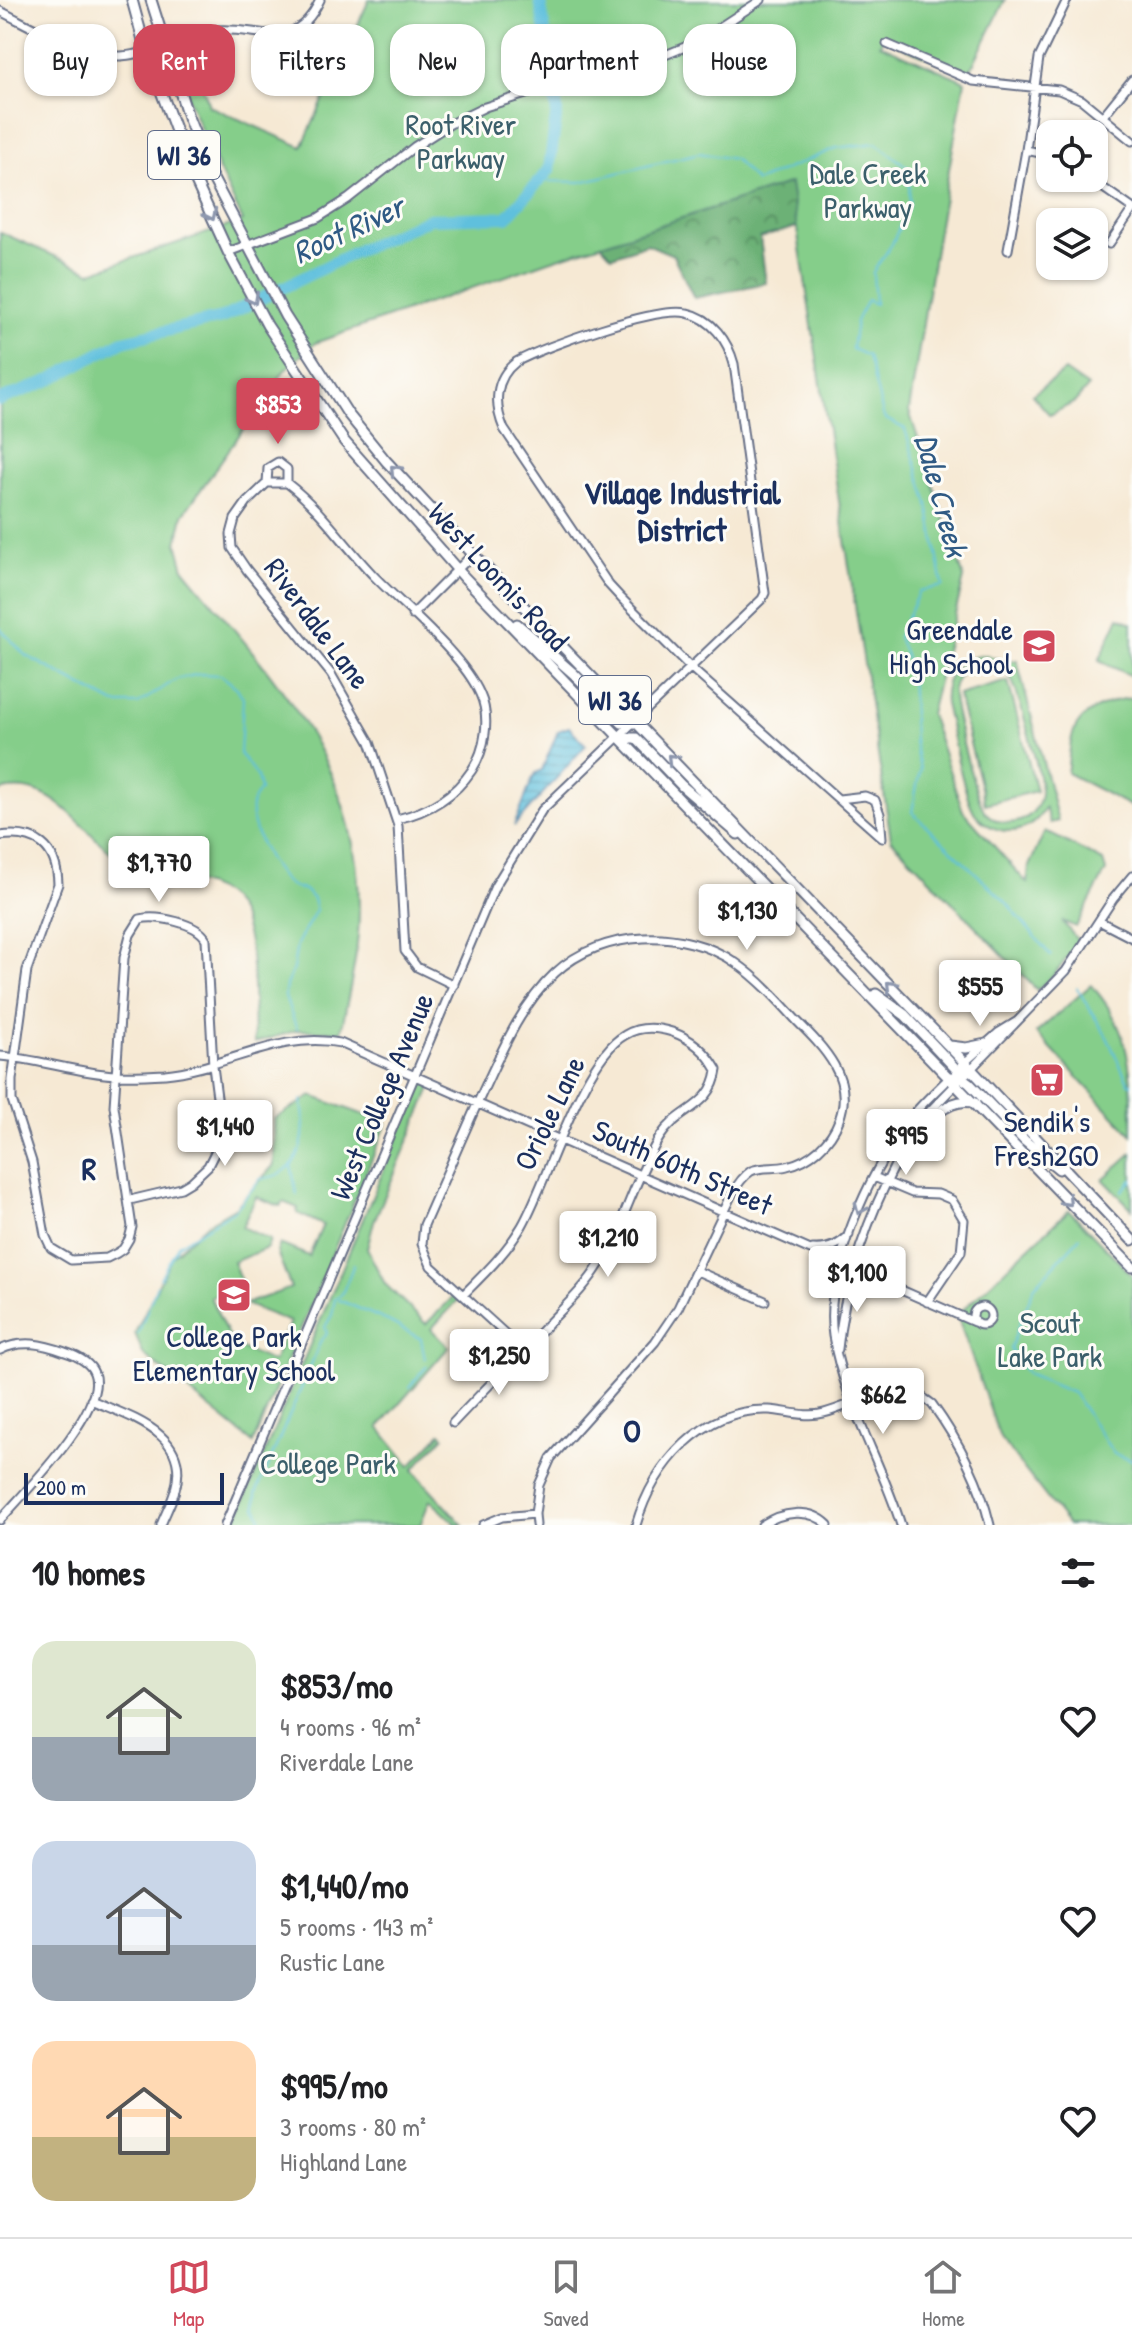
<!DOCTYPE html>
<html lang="en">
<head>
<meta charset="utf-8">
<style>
	:root { --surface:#fff; --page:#f6f6f6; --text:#202124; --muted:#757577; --line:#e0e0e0; --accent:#d1495b }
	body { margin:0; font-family:"Patrick Hand",sans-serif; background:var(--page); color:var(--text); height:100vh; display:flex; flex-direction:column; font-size:30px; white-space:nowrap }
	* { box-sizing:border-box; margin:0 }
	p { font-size:26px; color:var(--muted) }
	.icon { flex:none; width:44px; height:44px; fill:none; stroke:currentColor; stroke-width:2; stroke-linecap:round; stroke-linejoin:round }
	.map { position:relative; height:1525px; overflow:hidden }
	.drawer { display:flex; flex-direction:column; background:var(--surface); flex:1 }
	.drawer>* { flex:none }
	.guide { position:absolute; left:24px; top:24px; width:1084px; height:72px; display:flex; gap:16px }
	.tools { position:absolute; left:1036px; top:120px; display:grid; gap:16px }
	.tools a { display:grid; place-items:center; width:72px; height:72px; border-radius:16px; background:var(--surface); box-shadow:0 2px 6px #0004; font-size:40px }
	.scale { position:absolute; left:24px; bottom:20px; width:200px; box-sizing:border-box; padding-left:8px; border:4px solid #1b2f5e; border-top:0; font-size:22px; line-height:28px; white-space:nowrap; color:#1b2f5e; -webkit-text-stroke:6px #fdfcf7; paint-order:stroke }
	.price { position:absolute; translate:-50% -68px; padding:0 18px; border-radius:8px; background:#fff; color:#222; font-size:26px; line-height:52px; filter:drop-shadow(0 2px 4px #0008) }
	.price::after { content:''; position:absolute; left:50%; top:48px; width:24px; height:18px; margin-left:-12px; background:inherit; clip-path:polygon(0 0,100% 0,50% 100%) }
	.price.active { background:var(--accent); color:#fff }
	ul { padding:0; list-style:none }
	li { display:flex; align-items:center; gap:24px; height:200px; padding:0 32px }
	li span { display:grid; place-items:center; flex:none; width:224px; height:160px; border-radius:24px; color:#555 }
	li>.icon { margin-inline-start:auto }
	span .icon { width:96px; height:96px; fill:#fffc; stroke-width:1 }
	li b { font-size:34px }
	h2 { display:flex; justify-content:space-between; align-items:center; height:96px; padding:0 32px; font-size:34px }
	.chip { padding:0 28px; border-radius:24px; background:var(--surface); box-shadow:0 2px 6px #0004; font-size:28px; line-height:72px }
	.chip.active { background:var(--accent); color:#fff }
	.menu { display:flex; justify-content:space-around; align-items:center; height:112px; border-top:2px solid var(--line); background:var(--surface); font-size:22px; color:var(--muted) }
	.menu a { display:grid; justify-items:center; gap:4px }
	.menu .active { color:var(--accent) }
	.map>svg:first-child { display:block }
	.forest { fill:url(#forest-crowns); stroke:#44706a; stroke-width:2 }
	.green { fill:#85ce8a; stroke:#507e74; stroke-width:2; fill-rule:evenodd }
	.water { fill:url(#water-rules); stroke:#3c789e; stroke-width:2 }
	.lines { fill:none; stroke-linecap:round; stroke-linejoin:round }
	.stream { stroke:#5ec0dd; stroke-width:2 }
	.river { stroke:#5ec0dd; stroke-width:12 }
	.minor-casing { stroke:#687087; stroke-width:11 }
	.major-casing { stroke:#687087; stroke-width:13 }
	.minor { stroke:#fff; stroke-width:7 }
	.major { stroke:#fff; stroke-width:9 }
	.oneway { stroke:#8d97ae }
	.labels { text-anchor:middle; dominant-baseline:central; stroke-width:6; stroke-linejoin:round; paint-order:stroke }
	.shield { fill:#fdfcf7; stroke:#5f6c8c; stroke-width:2 }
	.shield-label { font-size:28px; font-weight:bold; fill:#1b2f5e }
	.park-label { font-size:30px; fill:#3b5f6b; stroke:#fdfcf7 }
	.street-label { font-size:30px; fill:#1b2f5e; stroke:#fdfcf7 }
	.poi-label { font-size:30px; fill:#1b2f5e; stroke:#fdfcf7 }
	.water-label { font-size:32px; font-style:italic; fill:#2f5a84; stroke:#fdfcf7 }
	.neighbourhood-label { font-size:32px; font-weight:bold; fill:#1b2f5e; stroke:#fdfcf7 }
</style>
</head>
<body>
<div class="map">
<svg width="1132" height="1525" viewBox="0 0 1132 1525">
	<defs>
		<pattern id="forest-crowns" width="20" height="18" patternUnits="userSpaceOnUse" patternTransform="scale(2)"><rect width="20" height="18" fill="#6cb176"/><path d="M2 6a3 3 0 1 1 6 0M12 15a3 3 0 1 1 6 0" fill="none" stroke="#589064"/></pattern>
		<pattern id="water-rules" width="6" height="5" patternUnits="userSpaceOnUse" patternTransform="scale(2)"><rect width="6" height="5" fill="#5ec0dd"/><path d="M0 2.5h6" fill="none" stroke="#4d9cb6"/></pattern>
	</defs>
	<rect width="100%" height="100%" fill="#fdfcf7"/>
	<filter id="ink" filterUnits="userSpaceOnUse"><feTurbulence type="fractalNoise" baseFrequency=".0125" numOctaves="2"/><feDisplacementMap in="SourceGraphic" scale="16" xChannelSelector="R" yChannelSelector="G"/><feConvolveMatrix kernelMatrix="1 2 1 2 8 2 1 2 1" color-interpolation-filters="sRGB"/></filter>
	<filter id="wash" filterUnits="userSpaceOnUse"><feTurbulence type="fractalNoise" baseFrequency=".006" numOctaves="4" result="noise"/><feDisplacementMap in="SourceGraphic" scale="32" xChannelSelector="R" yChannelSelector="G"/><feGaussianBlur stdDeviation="1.8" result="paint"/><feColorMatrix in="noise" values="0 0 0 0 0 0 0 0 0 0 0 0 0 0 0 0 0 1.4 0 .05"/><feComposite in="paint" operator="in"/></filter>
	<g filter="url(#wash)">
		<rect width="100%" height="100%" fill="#f6e9d4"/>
		<path class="forest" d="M790,183L797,227L760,238L766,283L694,298L673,255L647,244L612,256L601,244Z"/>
		<path class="green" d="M369,0H1005L968,75L883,38L880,44L965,81L938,230L909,411L964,578L930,714L963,811L1027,883L1029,866L1045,831L1103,861L1106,871L1076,927L1062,921L1079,942L1054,975L1037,990L891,839L790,183L552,260L315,343L285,370L183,515L177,543L184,569C271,676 361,762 359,912C359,952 349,992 341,1032L298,1030L254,1043C252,1002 258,939 235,905C214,875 156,881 127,864C85,840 57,775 0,791V232L91,272L243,221C229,192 170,71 176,46L188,41L209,106L302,147Z
			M1065,371L1088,387L1075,402L1050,415L1032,395Z
			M1119,617L1132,623V676L1099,661Z
			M986,655L1008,662L1017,660L1058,821L1050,823L1045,808C1038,821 1026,831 1011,831C997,832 982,824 974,812C962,790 952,731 945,704C942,677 959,657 986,655ZM988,664C997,666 1004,669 1009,675C1017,686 1042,779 1041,793C1040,805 1032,816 1020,821C1008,825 995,822 986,813C977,804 951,703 953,690C956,672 972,664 988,664Z
			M1008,681L1036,791L985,804L958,695Z
			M1132,698V807L1067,773C1069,760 1069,746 1073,734C1080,711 1110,700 1132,698Z
			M1091,985C1132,1029 1132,1073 1132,1135L1036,1033Z
			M427,1083L432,1086L374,1221L367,1249L385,1284L426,1324L456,1294L460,1298L431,1329L449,1347L379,1427L410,1466L441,1433L444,1436L413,1470L463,1525H457L430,1500L420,1525H234L408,1112L420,1086Z
			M312,1096L387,1123L253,1443L143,1354L135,1333L172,1256L207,1224L236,1207L274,1165V1119ZM256,1197L280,1206L283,1202L298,1208L297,1213L323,1225L309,1256L280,1244L277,1252L291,1288L245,1304L290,1322L273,1362L232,1344L210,1297L242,1284L233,1262L267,1248L270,1240L242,1227Z
			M1132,1153V1209L1103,1179Z
			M1069,1210L1132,1275V1525H1068L1000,1438L957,1315Z"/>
		<path class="water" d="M569,727L586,745L514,826L532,780L536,773L542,770L558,731Z"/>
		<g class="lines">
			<path class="stream" d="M539,181L581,182L699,153L734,159L756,182L836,148L876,143L910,169L909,205L892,244L873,272L875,304L867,300L856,321L852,349L868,356L884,418L905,429L928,504L943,586L919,591L898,637L911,671L914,741L920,769L912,812L1007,903L1051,956
				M0,628L25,655L115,704H138L177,679L200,674L221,675L237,688L243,698L240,754L257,776L260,790C258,793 254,797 253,801C246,821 271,870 287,883C292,887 298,889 305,890L313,899L316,910L297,944L293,969L286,985L285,997L297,1029
				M1077,988L1107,1037L1128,1082L1132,1084
				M291,1165L297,1195
				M1122,1191L1132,1180
				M1080,1237L1034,1287L1010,1349L1027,1374L1073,1393L1114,1454L1132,1460
				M160,1278L178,1245L235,1210L260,1179C304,1175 307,1136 302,1100
				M339,1300L390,1322L421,1339L425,1359
				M138,1334L157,1285
				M308,1372L321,1340L327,1333L325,1327L332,1315L335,1299L342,1294L354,1264
				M409,1387L427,1366
				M264,1525L256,1507V1493L304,1382"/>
			<path class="river" d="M0,400L46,382L123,341L222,318L359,250L429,219L507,217L549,170L557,110L540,0"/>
		</g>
	</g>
	<g filter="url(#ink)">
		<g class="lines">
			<defs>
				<path id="minor" d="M0,11C33,27 83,58 121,56C152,54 185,38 216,30C260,26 294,55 320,0
					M275,36C276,51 264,62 270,78L279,81C293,70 285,56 276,45
					M887,44L973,81L1059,90L1082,100L1132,141
					M1103,116L1132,80
					M1026,150L1050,155
					M1089,178L1132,208
					M1109,244L1132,210
					M1008,250L1026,150L1039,58L1067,0
					M228,252L318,218L348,199L414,147L450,124L485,107L526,94L631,69L697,42L761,0
					M267,483L268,468L278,462L287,469V483
					M287,483H267L247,502L235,519L231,534L232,548L247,570L331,674L370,742L398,826L405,951L417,967L454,985
					M287,483C321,509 345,546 374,576C406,609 462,654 480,694C491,718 485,750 472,770C454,797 427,812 397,819
					M412,615L473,554
					M0,836C36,831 57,846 58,884L27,970L12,1080V1100L32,1162L45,1235L51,1248L71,1260L107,1258L117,1253L123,1249L129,1239L132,1227L114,1106L124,958L130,935L140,919C158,915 197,923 206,939L213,1066L221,1128L220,1142L208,1166L191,1182L181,1188L130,1200
					M1099,921L1132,938
					M0,1056C39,1059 77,1073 116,1075C132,1076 149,1075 165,1074C224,1069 281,1030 340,1043L974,1322
					M962,1065L998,1033L1016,1022
					M967,1073L1066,971L1113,899L1132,876
					M911,1135L929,1112L959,1081
					M874,1177L912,1193L938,1194L952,1200L964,1220L961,1252L927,1302
					M813,1249C828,1250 839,1246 849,1235
					M697,1271L765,1301
					M973 1316a9 9 0 1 1 18 0a9 9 0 1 1-18 0Z
					M838,1349C845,1278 869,1215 901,1153
					M0,1350C22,1339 43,1344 65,1352C77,1356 90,1362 94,1373C108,1409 23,1494 0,1520
					M523,1350L431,1266L422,1244L424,1225C444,1180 463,1135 483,1091C502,1050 521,1005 555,973C602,929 684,927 736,963C759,979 778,1000 797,1021C824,1048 855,1079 839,1120C831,1142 810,1161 787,1166C776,1169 761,1166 751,1171C742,1177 737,1185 732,1194L678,1308L655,1342L551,1458L539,1485L535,1514L536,1525
					M91,1400C129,1417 192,1433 175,1490C172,1502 165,1514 161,1525
					M453,1423C484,1390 516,1358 547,1325C565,1306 585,1288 599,1265C624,1225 635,1177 660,1137C678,1108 712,1108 717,1070C707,1052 692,1039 672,1032C656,1027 640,1026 625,1035C582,1059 548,1181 522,1226C506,1253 485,1273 463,1295
					M225,1525L495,886L542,810L762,599L765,593L734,364C728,341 712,318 687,313C656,306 545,346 516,362C494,379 494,405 504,429L609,585L621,598L691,668L882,838L880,814L875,800L865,796L839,799
					M483,1525L502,1517L535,1514
					M636,1525C654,1464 702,1408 769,1410C787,1411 806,1418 824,1413C863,1403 895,1374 932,1404C958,1440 980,1482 990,1525
					M762,1525C781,1512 810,1507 828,1525
					M901,1525C881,1461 844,1402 833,1336C823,1270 870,1173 908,1121C920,1105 936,1091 950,1077"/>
				<path id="major" d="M132,0L146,51L190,169L228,252L267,325L344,441L464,577L1132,1267
					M151,0L188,117L211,175L285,316L348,414L386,461L473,554L971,1069L1132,1240
					M517,624L574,674L622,723H637
					M620,738H636L682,786L738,834
					M876,994L905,1015L957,1070L965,1071L971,1069
					M950,1046L966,1048L986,1044
					M950,1077L962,1078L969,1083L1025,1141L1059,1169
					M900,1155C917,1135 944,1093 975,1103"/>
			</defs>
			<use href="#minor" class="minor-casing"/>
			<use href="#major" class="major-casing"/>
			<use href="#minor" class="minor"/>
			<use href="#major" class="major"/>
		</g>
		<defs><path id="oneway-chevron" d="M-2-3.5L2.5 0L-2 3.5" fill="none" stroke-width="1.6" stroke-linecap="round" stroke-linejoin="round" transform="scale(2)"/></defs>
		<g class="oneway">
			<use href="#oneway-chevron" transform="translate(211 215) rotate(65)"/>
			<use href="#oneway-chevron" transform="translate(253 299) rotate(62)"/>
			<use href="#oneway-chevron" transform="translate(395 470) rotate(-133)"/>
			<use href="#oneway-chevron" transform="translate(672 759) rotate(-134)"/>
			<use href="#oneway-chevron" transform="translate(891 986) rotate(-134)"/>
			<use href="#oneway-chevron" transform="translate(1067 1201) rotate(47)"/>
			<use href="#oneway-chevron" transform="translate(860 1209) rotate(113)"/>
		</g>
	</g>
	<defs>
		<symbol id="school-square" viewBox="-11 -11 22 22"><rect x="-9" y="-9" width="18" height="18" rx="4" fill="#d1495b" stroke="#fdfcf7"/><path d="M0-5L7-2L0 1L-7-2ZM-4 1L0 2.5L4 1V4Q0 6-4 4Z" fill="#fff"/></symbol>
		<symbol id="supermarket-square" viewBox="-11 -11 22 22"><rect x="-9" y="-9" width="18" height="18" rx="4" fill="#d1495b" stroke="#fdfcf7"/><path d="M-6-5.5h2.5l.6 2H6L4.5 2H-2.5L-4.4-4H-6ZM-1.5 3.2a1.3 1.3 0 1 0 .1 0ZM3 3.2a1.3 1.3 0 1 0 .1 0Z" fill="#fff"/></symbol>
	</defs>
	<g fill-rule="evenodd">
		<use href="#school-square" x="1019" y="626" width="40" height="40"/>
		<use href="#supermarket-square" x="1027" y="1060" width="40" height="40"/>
		<use href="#school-square" x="214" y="1275" width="40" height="40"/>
	</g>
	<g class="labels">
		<g class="shield">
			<rect x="148" y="131" width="72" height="48" rx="6"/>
			<rect x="579" y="676" width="72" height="48" rx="6"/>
		</g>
		<g class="shield-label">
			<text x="184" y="155">WI 36</text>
			<text x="615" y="700">WI 36</text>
		</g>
		<g class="park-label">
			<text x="461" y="124">Root River<tspan x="461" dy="34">Parkway</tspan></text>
			<text x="868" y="173">Dale Creek<tspan x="868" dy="34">Parkway</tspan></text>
			<text x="1050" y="1322">Scout<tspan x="1050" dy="34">Lake Park</tspan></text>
			<text x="328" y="1463">College Park</text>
		</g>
		<g class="street-label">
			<text transform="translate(499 576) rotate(47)">West Loomis Road</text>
			<text transform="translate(318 623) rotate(53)">Riverdale Lane</text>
			<text transform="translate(381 1096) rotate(-67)">West College Avenue</text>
			<text transform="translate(549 1113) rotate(-64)">Oriole Lane</text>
			<text transform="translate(683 1167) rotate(24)">South 60th Street</text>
		</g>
		<g class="poi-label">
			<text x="1013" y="629" text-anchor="end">Greendale<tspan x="1013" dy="34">High School</tspan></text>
			<text x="1047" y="1121">Sendik's<tspan x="1047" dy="34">Fresh2GO</tspan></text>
			<text x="234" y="1336">College Park<tspan x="234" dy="34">Elementary School</tspan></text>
		</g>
		<g class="water-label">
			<text transform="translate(348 229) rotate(-25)">Root River</text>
			<text transform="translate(942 495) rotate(75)">Dale Creek</text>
		</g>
		<g class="neighbourhood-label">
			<text x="682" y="492">Village Industrial<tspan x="682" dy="37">District</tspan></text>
			<text x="89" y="1168">R</text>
			<text x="632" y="1430">O</text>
		</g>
	</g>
</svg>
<div class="tools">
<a><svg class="icon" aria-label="locate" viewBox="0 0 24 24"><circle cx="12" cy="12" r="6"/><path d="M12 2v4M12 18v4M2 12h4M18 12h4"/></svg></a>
<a><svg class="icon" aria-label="layers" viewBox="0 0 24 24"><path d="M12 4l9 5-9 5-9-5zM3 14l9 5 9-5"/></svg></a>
</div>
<div class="scale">200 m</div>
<b class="price active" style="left:278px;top:446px">$853</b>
<b class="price" style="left:159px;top:904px">$1,770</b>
<b class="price" style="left:747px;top:952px">$1,130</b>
<b class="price" style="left:980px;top:1028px">$555</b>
<b class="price" style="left:225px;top:1168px">$1,440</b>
<b class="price" style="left:906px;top:1177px">$995</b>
<b class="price" style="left:608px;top:1279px">$1,210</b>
<b class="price" style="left:857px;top:1314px">$1,100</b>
<b class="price" style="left:499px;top:1397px">$1,250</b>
<b class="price" style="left:883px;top:1436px">$662</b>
<div class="guide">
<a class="chip">Buy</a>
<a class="chip active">Rent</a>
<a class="chip">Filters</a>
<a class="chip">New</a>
<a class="chip">Apartment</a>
<a class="chip">House</a>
</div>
</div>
<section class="drawer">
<h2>10 homes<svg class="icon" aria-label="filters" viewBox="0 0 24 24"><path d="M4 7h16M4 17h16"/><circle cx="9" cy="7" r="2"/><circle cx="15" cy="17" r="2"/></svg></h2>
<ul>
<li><span style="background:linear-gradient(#dfe7d0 60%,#9aa5b1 0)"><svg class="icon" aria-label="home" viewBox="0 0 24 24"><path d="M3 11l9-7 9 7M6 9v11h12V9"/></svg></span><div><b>$853/mo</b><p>4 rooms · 96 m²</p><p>Riverdale Lane</p></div><svg class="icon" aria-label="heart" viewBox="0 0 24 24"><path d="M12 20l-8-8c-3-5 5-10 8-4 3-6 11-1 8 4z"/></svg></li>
<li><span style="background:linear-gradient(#c9d6e8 65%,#9aa5b1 0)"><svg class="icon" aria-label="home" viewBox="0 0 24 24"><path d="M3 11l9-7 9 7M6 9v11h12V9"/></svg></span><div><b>$1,440/mo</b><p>5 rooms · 143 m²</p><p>Rustic Lane</p></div><svg class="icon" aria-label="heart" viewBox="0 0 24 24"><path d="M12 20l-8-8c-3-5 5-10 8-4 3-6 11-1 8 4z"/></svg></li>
<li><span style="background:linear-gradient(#ffd9b3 60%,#c2b280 0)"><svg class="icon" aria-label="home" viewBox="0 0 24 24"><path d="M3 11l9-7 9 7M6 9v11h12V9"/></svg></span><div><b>$995/mo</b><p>3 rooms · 80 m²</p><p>Highland Lane</p></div><svg class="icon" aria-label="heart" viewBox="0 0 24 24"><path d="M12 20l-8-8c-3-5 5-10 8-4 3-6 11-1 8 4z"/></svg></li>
</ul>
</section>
<nav class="menu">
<a class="active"><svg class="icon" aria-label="map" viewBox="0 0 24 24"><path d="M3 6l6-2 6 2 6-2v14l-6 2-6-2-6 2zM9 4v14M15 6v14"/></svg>Map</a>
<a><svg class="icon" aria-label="saved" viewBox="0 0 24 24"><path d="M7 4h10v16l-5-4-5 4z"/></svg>Saved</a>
<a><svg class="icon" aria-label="home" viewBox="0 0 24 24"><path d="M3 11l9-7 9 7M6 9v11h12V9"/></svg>Home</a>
</nav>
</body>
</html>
